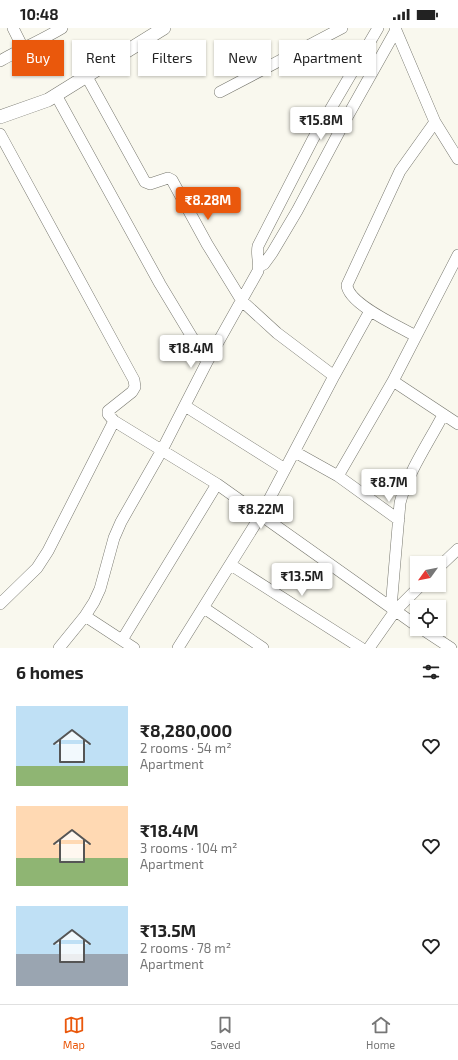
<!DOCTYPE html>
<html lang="en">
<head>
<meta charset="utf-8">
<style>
	:root { --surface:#fff; --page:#f6f6f6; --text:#222; --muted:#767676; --line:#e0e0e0; --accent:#ea580c }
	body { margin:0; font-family:"Exo 2",sans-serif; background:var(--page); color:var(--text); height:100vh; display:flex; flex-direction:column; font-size:15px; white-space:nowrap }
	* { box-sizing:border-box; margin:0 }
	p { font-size:13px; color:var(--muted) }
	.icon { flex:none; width:22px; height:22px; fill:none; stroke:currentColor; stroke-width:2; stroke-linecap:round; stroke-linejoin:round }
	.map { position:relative; height:620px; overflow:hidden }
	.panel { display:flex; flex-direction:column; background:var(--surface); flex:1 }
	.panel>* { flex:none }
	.guide { position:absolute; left:12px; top:12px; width:434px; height:36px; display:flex; gap:8px }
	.needle { width:26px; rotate:237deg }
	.fabs { position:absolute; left:410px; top:528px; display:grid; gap:8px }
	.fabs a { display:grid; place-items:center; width:36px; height:36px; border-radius:0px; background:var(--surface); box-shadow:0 1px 3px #0004; font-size:20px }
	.price { position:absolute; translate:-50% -34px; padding:0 9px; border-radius:4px; background:#fff; color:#222; font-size:13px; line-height:26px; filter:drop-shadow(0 1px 2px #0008) }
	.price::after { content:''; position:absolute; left:50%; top:24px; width:12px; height:9px; margin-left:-6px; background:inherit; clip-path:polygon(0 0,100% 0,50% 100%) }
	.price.active { background:var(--accent); color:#fff }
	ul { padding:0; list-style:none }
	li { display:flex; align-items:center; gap:12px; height:100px; padding:0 16px }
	li span { display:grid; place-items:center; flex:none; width:112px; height:80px; border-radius:0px; color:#555 }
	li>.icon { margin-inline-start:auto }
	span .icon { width:48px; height:48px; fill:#fffc; stroke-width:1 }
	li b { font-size:17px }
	h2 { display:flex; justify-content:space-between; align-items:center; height:48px; padding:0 16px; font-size:17px }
	.tag { padding:0 14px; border-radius:0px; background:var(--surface); box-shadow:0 1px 3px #0004; font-size:14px; line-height:36px }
	.tag.active { background:var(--accent); color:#fff }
	.status { display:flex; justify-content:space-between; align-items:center; height:28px; padding:0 20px; background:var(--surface); direction:ltr }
	.status svg { height:11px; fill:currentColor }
	.tabs { display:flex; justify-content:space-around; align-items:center; height:56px; border-top:1px solid var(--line); background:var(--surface); font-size:11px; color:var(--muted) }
	.tabs a { display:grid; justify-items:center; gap:2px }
	.tabs .active { color:var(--accent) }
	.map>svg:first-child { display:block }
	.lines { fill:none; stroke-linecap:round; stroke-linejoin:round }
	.minor-casing { stroke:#77776e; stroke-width:12 }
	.tertiary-casing { stroke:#77776e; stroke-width:14 }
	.minor { stroke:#fff; stroke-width:11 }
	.tertiary { stroke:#fff; stroke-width:13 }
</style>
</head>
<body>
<div class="status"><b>10:48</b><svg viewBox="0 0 49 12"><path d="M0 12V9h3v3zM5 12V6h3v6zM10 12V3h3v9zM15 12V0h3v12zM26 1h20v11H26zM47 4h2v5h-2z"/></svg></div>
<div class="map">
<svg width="458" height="620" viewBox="0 0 458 620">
	<rect width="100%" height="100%" fill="#f9f8ee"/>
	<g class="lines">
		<defs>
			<path id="minor" d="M13,0L23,20
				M395,0L435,94L458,131
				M0,33C21,21 42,12 62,0
				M87,49L145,154L150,156L168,150L172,152L207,216L242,273L277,305L334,348
				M220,64L342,0
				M56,67L160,256L207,334L162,422L121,494L114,510L100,561L94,574L85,588L59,620
				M0,106L134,352L135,359L132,364L108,383V386L114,393L48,523L37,540L0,576
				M260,238L264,236L272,225L297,183L346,91L396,2
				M416,308C400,299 348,276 347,257L400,143L435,94
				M207,334L258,243C260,235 256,227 258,218L313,111L378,0
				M393,353L458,396
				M185,378L285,441
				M114,393L217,456L417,598
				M295,424L338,448L399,492
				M338,448L393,353L458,227
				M231,537L361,620
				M439,539L458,521
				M204,580L263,620
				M391,580L400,475C407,446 429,414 443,387
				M85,588L134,620
				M422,601L451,620
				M122,612L217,456
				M178,620L261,487L334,348L370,283
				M369,620L395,583L421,557"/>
			<path id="tertiary" d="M0,89L48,72L164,0"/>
		</defs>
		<use href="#minor" class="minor-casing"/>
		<use href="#tertiary" class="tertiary-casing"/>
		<use href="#minor" class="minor"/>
		<use href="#tertiary" class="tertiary"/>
	</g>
</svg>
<div class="fabs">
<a><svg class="needle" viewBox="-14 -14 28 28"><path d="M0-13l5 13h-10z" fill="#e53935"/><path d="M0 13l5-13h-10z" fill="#767676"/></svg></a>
<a><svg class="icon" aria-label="locate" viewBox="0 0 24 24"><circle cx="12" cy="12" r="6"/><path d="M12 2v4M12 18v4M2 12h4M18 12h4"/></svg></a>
</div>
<b class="price" style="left:321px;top:113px">₹15.8M</b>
<b class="price active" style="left:208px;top:193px">₹8.28M</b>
<b class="price" style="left:191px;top:341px">₹18.4M</b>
<b class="price" style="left:389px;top:475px">₹8.7M</b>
<b class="price" style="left:261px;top:502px">₹8.22M</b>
<b class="price" style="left:302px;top:569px">₹13.5M</b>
<div class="guide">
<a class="tag active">Buy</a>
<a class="tag">Rent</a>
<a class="tag">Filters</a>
<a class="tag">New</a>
<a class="tag">Apartment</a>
</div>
</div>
<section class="panel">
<h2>6 homes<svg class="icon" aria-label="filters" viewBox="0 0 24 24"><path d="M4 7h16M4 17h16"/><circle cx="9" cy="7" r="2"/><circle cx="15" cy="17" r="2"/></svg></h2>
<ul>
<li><span style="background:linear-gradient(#bfe0f5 75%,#8fb573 0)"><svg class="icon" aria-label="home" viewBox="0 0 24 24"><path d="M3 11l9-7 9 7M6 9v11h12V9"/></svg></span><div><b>₹8,280,000</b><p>2 rooms · 54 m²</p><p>Apartment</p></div><svg class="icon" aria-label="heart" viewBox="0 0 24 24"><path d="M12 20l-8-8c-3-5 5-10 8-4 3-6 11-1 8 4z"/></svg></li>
<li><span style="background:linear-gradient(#ffd9b3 65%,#8fb573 0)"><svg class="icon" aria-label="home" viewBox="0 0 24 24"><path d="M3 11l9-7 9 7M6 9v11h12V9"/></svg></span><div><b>₹18.4M</b><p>3 rooms · 104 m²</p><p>Apartment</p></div><svg class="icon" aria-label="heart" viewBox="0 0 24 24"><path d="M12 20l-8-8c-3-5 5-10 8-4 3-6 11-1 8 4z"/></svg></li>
<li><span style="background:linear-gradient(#bfe0f5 60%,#9aa5b1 0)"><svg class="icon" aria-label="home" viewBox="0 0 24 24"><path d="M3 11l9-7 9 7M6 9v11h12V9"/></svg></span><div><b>₹13.5M</b><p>2 rooms · 78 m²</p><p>Apartment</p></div><svg class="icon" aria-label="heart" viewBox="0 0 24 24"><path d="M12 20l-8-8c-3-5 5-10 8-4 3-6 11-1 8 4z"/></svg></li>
</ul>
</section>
<nav class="tabs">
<a class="active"><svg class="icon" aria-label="map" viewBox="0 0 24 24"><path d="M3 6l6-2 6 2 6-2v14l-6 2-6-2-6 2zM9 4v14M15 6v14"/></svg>Map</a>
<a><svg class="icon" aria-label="saved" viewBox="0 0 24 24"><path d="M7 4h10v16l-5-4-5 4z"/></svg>Saved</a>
<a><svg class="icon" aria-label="home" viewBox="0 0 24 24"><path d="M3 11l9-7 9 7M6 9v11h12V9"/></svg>Home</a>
</nav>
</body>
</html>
